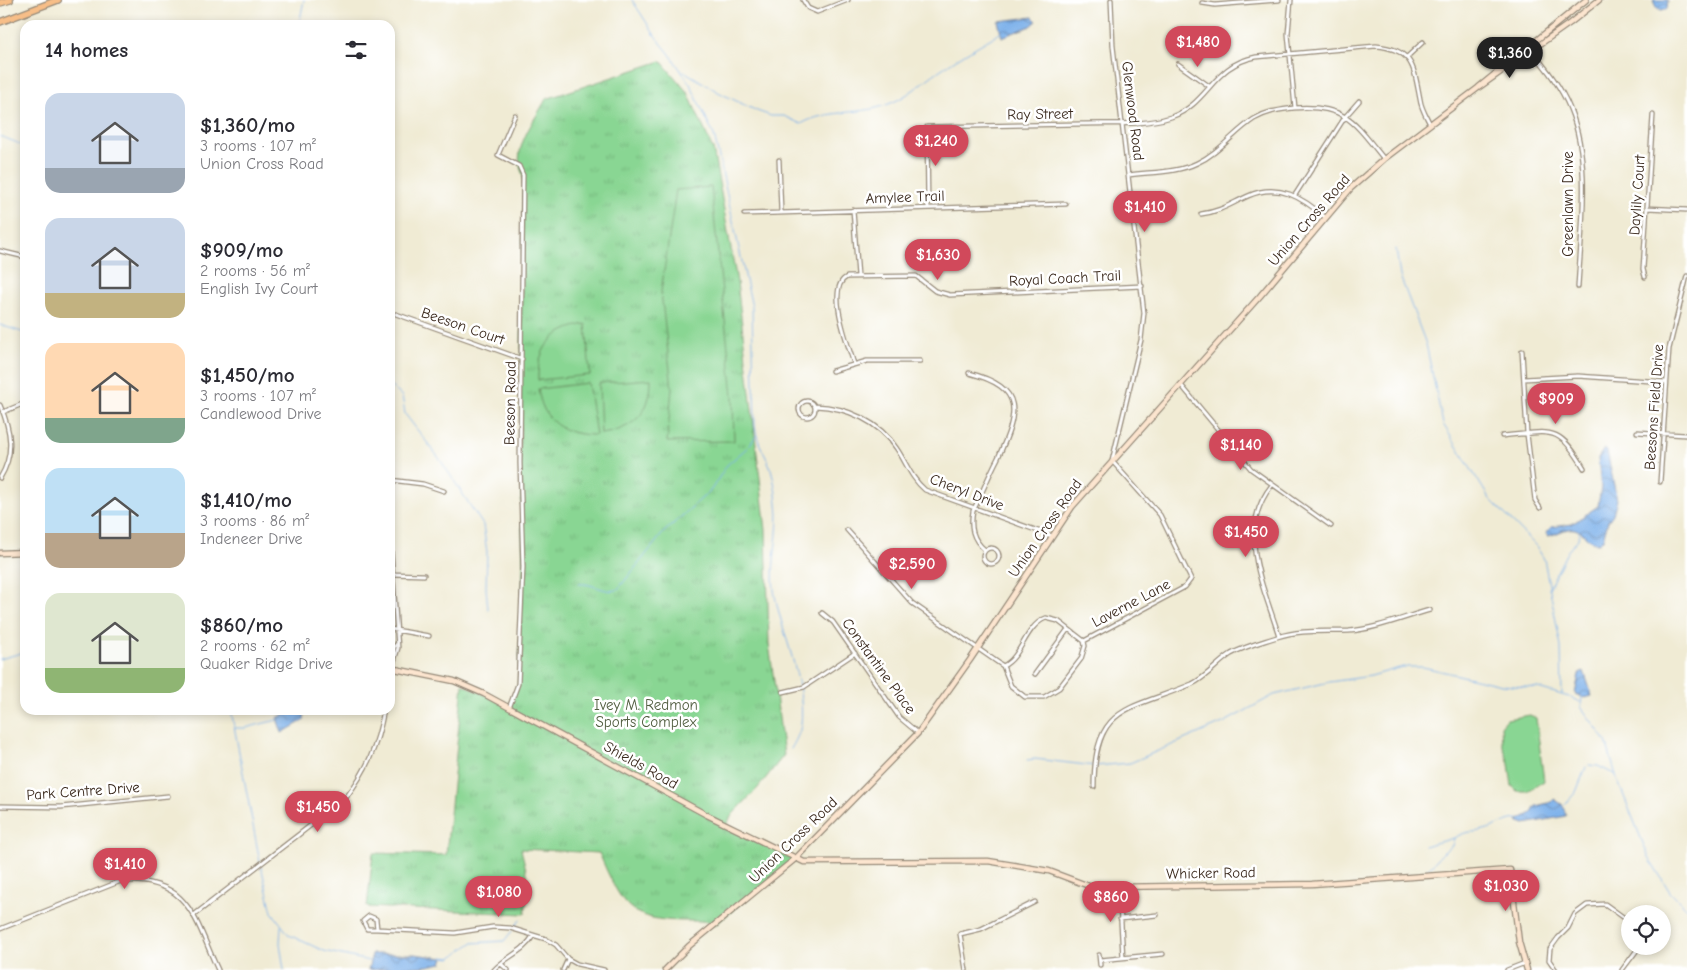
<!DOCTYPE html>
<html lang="en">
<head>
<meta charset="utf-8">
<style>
	:root { --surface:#fff; --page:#f2f2f3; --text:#2b2b33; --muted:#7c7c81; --accent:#d1495b }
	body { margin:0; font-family:"Comic Neue",sans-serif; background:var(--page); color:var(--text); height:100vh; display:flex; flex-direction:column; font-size:19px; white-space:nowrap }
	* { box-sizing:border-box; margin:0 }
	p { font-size:16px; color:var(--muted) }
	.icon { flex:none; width:28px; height:28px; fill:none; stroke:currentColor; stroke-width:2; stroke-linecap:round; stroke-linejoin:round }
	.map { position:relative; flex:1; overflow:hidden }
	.panel { position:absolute; left:20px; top:20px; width:375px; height:695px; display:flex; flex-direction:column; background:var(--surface); border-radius:15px; box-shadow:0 2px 8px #0003 }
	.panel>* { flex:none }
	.controls { position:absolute; left:1621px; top:905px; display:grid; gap:10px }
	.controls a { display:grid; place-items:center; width:50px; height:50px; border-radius:50%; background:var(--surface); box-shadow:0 2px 8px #0003; font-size:25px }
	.price { position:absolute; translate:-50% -42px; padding:0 11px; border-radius:18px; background:var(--accent); color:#fff; font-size:16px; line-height:32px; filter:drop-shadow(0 1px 2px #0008) }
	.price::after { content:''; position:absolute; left:50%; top:30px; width:15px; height:11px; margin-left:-8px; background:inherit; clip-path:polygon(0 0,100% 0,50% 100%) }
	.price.current { background:#222; color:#fff }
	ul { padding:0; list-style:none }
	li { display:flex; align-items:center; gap:15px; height:125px; padding:0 25px }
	li span { display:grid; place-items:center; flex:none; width:140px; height:100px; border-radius:15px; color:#555 }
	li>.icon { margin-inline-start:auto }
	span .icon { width:60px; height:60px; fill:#fffc; stroke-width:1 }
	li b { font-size:21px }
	h2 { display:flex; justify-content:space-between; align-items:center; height:60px; padding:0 25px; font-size:21px }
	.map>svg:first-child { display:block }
	.park { fill:url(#park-tufts); stroke:#628058 }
	.pitch { fill:#89d693; stroke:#628058 }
	.water { fill:url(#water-waves); stroke:#5c6d84 }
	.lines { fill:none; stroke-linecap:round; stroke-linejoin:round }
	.stream { stroke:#7cb0ea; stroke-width:1 }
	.street-casing { stroke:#968a79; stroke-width:5.5 }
	.secondary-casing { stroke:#968a79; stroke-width:7 }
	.highway-casing { stroke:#968a79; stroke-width:8 }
	.street { stroke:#fff; stroke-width:3 }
	.secondary { stroke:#fce5cf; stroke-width:4.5 }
	.highway { stroke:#f7be88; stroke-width:5.5 }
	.labels { text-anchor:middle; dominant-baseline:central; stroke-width:5; stroke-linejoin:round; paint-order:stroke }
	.street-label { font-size:15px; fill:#3b2a1e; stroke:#fff }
	.park-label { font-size:15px; fill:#525e41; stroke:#fff }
</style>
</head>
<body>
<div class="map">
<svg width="1687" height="970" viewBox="0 0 1687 970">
	<defs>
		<pattern id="park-tufts" width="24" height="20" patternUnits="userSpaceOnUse" patternTransform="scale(1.25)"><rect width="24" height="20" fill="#89d693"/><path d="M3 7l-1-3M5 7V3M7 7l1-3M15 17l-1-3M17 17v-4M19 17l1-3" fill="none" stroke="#77b87e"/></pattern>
		<pattern id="water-waves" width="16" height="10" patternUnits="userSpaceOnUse" patternTransform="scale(1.25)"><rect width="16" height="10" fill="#7cb0ea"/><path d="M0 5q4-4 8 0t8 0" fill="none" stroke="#678fbd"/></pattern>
	</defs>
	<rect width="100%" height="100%" fill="#fff"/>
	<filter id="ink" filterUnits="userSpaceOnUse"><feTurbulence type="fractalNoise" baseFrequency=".02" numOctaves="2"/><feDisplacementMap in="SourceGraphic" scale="10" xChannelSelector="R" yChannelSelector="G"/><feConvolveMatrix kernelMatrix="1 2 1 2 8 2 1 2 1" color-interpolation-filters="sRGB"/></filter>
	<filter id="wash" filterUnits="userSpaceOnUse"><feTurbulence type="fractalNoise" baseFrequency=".0096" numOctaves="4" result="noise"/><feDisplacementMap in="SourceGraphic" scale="20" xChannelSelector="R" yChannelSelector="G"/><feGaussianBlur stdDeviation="1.12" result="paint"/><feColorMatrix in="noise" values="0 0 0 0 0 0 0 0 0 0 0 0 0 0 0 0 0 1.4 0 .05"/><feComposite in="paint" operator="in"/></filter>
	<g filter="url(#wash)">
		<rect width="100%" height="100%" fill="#f0ebd4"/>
		<path class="park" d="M661,61L688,93L713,149L737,282L766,530L769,644L784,755L758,788L732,815L726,825L795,859L714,926C708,920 700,921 692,921C629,921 624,910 599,853L521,849L529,882L525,914L367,907L373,853L446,855L463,684L509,707L518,684L523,567L520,463L523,175C510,150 534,122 546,99Z"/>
		<path class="pitch" d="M711,187L733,396L734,441L667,442L672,388L661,292L676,190Z
			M586,324L590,375L538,380C537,346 554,330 586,324Z
			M651,379C651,413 634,429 601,434L599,383Z
			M588,383L596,435C563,435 543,422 538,389Z
			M1530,715L1536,718L1544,781L1528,791H1517L1512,786L1509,764L1502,743L1501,726L1507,719Z"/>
		<path class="water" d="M1653,0H1668L1667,9L1661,10L1656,8Z
			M1033,17L1037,21L1031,26L1002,37L998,21Z
			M1604,449L1607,451L1617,500L1613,514L1608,521L1603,539L1599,543C1588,543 1585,532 1575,529C1565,527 1557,535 1547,536V532L1551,527L1572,524L1598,506L1601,487L1598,458Z
			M1584,671L1592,696L1585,698L1575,694L1579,674Z
			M300,710L305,713L304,720L282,733L277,718L291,711Z
			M1554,799L1563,805L1566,816L1525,824L1517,821L1532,813L1536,806L1552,802Z
			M372,954H414L444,958L442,963L428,966L368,970Z"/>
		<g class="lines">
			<path class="stream" d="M632,0L656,37L669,53L690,84L714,135L752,307L755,426C758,447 765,452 771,469C774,479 776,492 777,503C781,532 770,561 774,590C781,633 806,680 801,725C800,733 795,742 791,749
				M299,25L304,0
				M682,70L720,93L757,111L771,116H784L801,124C827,109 860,115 886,105C907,98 922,82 940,70C960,56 981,44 1002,32
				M0,136L25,146
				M1396,249L1400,276L1426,344L1443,424L1489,498L1536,546L1544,559L1561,647L1562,694
				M0,325L25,333
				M390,386L402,396L405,414L439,458L483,525L487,552L486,588L488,609
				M579,584C592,582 607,595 618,589L664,532L711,490L727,465L748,447L756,436
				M1549,588L1567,552L1578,539L1579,532
				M0,659L25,652
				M1582,696L1581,707L1606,741L1617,779L1649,858L1670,892L1687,909
				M1571,698L1580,702
				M231,710L260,862
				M235,728H245L277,720
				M1027,760L1035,759L1095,766L1130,763L1225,722L1274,695L1329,682L1371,676L1403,667H1423L1502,685L1538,688L1569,697
				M1589,765L1598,766L1616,775
				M1565,804L1576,792L1586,767
				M1424,846L1454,838
				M261,866L272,912L289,935L324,951L369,961
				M1426,871C1432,865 1445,849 1452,846L1454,838C1470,829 1470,834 1484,830C1497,827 1505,820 1518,819
				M281,926L280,943L284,970
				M515,927L520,920
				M443,957L451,958L472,943L504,941L512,931"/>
		</g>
	</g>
	<g filter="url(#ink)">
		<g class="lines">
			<defs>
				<path id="street" d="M803,0L808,8L817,12L848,0
					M1291,0L1288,34L1295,108
					M1202,3L1215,5L1279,0
					M1530,49C1545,67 1561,86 1570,109C1592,162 1581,231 1578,287
					M1407,57L1423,42
					M1178,64L1209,86
					M779,160L781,212
					M1129,175C1150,172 1177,173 1197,163C1219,153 1234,132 1254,119C1267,111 1280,110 1294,108C1345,104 1354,122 1384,159
					M1295,195L1345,117L1359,101
					M928,207L927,127C978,126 1029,125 1080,124C1109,123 1143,126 1171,117C1209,104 1212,65 1256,57L1376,46C1414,49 1414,69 1420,99C1421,108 1426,116 1430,124
					M1647,208L1687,210
					M853,210L858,276
					M744,214L1066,204
					M1201,214C1222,211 1230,204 1248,196C1279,182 1303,198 1326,218
					M0,251L25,257
					M1645,277L1643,269L1653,115
					M396,314L522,359
					M1522,351L1527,434L1535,500L1540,508
					M854,364C849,347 825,287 847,277L916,276L935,291L950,295L1142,286
					M832,371L867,361H920
					M969,373C1026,388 1018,413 998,458C989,475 982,493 973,511C970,527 972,539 985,550
					M1524,379L1578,376L1665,382
					M1181,385L1251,469L1331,526
					M799 409a8 8 0 1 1 16 0a8 8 0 1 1-16 0Z
					M0,405C11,430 15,454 0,478
					M815,406C847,407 880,422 897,449C907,464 911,478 925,490L1052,536
					M3,412L25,403
					M1637,432L1686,435
					M1502,436C1550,432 1558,423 1584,468
					M390,480L423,484L444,491
					M1660,482L1669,349L1687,276
					M1272,485C1235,531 1264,587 1279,636
					M847,530L912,603L1003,666L1011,686L1025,697H1044L1059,688L1081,659L1085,646L1084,641L1058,621L1046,618C1025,626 1022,657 1003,666
					M390,536L398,648L392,668
					M983 556a8 8 0 1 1 16 0a8 8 0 1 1-16 0Z
					M390,574L424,575
					M822,613L833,622L899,717L918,733
					M390,629L429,636
					M1084,641L1185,587L1191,579L1160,515L1112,461L1141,340L1144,313L1113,46L1111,0
					M1035,674L1068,629
					M390,679L394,647L397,644
					M783,692L804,687L855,653
					M509,708L518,684L523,567L520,463L523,175L519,166L498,155L515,115
					M1094,787C1094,704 1128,711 1192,684C1207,677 1217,663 1231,654C1245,646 1262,642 1277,637C1301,629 1325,632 1349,631C1376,629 1404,617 1430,610
					M0,806L61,807L168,796
					M1119,887L1123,958
					M194,915L345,799C367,770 377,747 384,710
					M1120,919L1157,915
					M0,929L121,881C190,878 194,918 218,970
					M377,929L376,919L369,916L363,921L367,929H377L455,933L493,927L510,928L546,939L556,945L568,959L577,964L604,970
					M1099,955L1100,965
					M1100,960L1163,954
					M501,964L508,970
					M494,970C506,956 523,953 533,936
					M563,970L568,959
					M966,970L960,934L981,929L1035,902
					M1507,970L1525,963
					M1556,970L1549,960L1550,949L1558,938L1568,928L1575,914L1587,905L1605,904L1630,922
					M1622,970L1640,946"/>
				<path id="secondary" d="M1479,87L1586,0
					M0,553L25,552
					M390,668L454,681L484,694L705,814L804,862L988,861L1049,871L1089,886L1112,887L1312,884L1510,870L1519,942L1527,970
					M665,970L689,946L795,859L918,733L970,660L1072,507L1260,296L1351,188L1384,159L1478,88L1570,23L1599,0"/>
				<path id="highway" d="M0,3L10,0
					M0,22L58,0"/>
			</defs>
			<use href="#street" class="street-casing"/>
			<use href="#secondary" class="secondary-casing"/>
			<use href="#highway" class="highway-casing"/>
			<use href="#street" class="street"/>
			<use href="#secondary" class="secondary"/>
			<use href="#highway" class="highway"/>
		</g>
	</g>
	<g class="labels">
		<g class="street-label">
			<text transform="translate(1133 111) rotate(83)">Glenwood Road</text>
			<text transform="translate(1040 114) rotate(-1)">Ray Street</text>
			<text transform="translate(1637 195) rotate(-86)">Daylily Court</text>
			<text transform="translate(905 197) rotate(-2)">Amylee Trail</text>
			<text transform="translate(1568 204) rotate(-90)">Greenlawn Drive</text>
			<text transform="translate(1309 220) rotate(-49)">Union Cross Road</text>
			<text transform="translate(1065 278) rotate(-3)">Royal Coach Trail</text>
			<text transform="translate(463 326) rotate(19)">Beeson Court</text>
			<text transform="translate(510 403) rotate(-89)">Beeson Road</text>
			<text transform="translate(1654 407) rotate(-86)">Beesons Field Drive</text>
			<text transform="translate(967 492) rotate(21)">Cheryl Drive</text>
			<text transform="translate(1045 528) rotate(-55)">Union Cross Road</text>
			<text transform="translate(1131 603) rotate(-28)">Laverne Lane</text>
			<text transform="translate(879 666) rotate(54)">Constantine Place</text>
			<text transform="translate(641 765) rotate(29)">Shields Road</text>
			<text transform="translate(83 791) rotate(-4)">Park Centre Drive</text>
			<text transform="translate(793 840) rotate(-44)">Union Cross Road</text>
			<text transform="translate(1211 873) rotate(-1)">Whicker Road</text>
		</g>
		<g class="park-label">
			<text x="646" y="705">Ivey M. Redmon<tspan x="646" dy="17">Sports Complex</tspan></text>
		</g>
	</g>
</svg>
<div class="controls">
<a><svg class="icon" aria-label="locate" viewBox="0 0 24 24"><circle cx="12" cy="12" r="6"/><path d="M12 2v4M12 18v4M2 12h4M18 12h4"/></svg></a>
</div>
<b class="price" style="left:1198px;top:68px">$1,480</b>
<b class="price current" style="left:1510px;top:79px">$1,360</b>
<b class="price" style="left:936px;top:167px">$1,240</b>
<b class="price" style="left:1145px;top:233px">$1,410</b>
<b class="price" style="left:938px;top:281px">$1,630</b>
<b class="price" style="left:1556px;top:425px">$909</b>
<b class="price" style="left:1241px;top:471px">$1,140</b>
<b class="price" style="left:1246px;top:558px">$1,450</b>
<b class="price" style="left:912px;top:590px">$2,590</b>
<b class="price" style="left:318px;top:833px">$1,450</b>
<b class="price" style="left:125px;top:890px">$1,410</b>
<b class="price" style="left:1506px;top:912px">$1,030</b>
<b class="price" style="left:499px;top:918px">$1,080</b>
<b class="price" style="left:1111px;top:923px">$860</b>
<section class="panel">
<h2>14 homes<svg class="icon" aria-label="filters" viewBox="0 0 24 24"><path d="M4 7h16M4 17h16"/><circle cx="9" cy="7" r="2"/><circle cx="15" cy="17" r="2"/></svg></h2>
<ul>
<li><span style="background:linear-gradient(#c9d6e8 75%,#9aa5b1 0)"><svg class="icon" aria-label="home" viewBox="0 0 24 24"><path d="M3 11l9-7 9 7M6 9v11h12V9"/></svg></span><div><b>$1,360/mo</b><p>3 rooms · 107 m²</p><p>Union Cross Road</p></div></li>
<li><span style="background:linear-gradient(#c9d6e8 75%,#c2b280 0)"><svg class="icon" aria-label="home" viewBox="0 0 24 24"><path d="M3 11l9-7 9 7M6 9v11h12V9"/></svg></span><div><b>$909/mo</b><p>2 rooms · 56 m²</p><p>English Ivy Court</p></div></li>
<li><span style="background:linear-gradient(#ffd9b3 75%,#7fa58c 0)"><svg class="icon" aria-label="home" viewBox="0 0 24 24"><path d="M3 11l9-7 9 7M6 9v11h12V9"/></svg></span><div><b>$1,450/mo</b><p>3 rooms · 107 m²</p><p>Candlewood Drive</p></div></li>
<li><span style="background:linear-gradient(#bfe0f5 65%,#b9a48a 0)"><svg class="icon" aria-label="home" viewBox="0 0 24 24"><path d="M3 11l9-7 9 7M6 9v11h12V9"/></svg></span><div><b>$1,410/mo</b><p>3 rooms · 86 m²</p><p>Indeneer Drive</p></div></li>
<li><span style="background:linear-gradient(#dfe7d0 75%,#8fb573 0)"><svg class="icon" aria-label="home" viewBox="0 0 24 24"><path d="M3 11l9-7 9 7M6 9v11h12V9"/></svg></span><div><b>$860/mo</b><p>2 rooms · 62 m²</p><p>Quaker Ridge Drive</p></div></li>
</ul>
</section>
</div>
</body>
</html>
